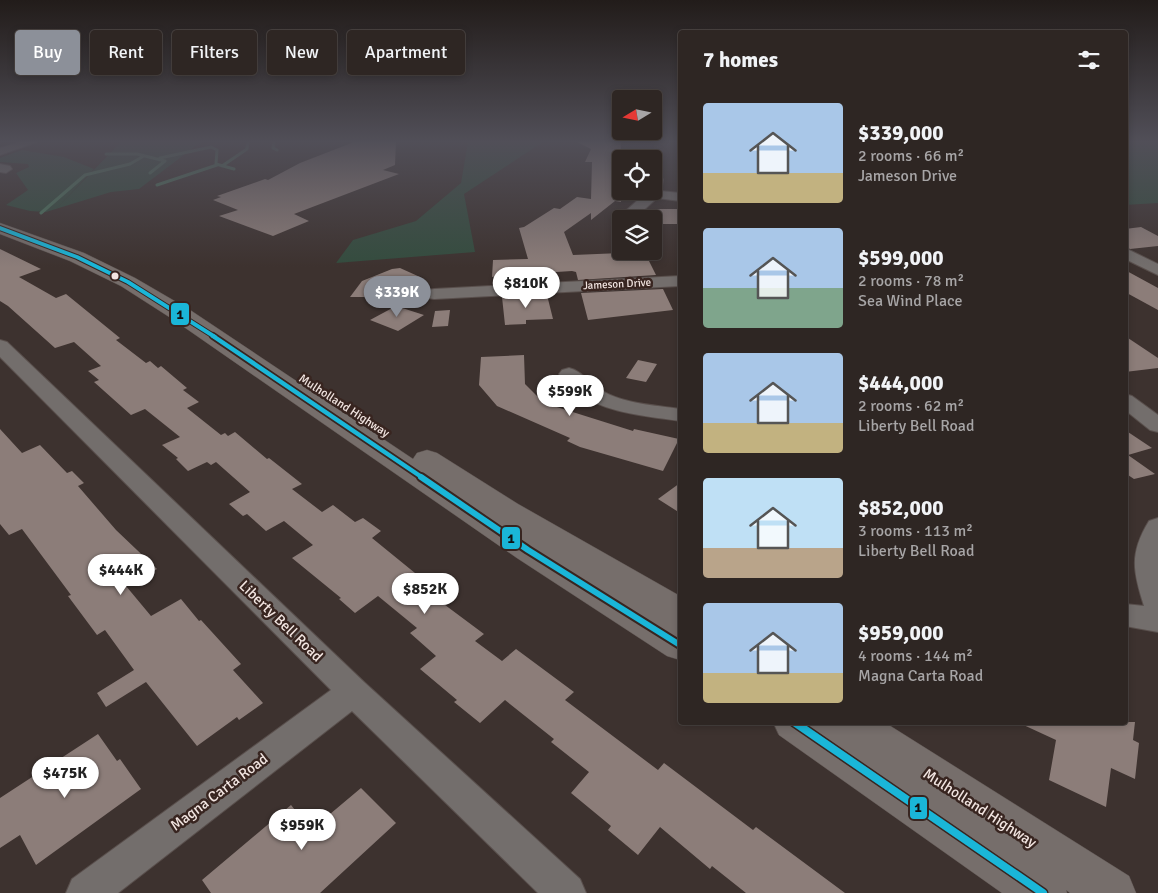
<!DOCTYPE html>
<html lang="en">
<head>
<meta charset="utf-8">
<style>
	:root { --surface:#2e2623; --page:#3a3230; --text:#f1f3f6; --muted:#a7a5a6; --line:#494341; --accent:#8c9099 }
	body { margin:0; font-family:Signika,sans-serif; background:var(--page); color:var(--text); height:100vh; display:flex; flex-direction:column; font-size:19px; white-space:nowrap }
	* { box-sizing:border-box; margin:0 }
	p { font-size:16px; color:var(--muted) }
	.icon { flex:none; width:28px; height:28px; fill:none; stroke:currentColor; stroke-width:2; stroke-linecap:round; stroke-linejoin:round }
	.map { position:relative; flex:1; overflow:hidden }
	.side { position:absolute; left:678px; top:30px; width:450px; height:695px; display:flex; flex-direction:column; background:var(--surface); border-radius:5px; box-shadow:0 2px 8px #0003,0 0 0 1px var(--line) }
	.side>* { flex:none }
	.guide { position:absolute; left:15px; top:30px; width:475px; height:45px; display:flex; gap:10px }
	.needle { width:32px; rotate:260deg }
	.controls { position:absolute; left:612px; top:90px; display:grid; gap:10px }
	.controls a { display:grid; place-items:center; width:50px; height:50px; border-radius:5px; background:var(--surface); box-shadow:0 2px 8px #0003,0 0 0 1px var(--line); font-size:25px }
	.price { position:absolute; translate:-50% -42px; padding:0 11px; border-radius:18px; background:#fff; color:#222; font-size:16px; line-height:32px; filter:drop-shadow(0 1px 2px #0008) }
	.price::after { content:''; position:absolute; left:50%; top:30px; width:15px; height:11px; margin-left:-8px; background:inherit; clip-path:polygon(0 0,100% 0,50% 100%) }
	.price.current { background:var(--accent); color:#fff }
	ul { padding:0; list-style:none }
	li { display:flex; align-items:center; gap:15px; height:125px; padding:0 25px }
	li span { display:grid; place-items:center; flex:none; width:140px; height:100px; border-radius:5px; color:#555 }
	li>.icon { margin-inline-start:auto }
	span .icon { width:60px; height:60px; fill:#fffc; stroke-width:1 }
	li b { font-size:21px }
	h2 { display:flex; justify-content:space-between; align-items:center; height:60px; padding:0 25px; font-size:21px }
	.tag { padding:0 18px; border-radius:5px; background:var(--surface); box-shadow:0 2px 8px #0003,0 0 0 1px var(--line); font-size:18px; line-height:45px }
	.tag.current { background:var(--accent); color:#fff }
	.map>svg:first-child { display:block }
	.green { fill:#344c3e }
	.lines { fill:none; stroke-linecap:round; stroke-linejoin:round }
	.stream { stroke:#4c755d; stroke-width:3 }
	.building { fill:#8c7d79 }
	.minor-casing { stroke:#594f4c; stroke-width:2 }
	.major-casing { stroke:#594f4c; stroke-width:1 }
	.minor { fill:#736e6c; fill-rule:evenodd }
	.major { fill:#766e6b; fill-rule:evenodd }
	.bus-1-far3-casing { stroke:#382520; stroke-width:6 }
	.bus-1-far2-casing { stroke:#382520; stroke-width:8 }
	.bus-1-far1-casing { stroke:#382520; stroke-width:10 }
	.bus-1-casing { stroke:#382520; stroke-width:11 }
	.bus-1-far3 { stroke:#1ab6d8; stroke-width:4 }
	.bus-1-far2 { stroke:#1ab6d8; stroke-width:4.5 }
	.bus-1-far1 { stroke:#1ab6d8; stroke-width:6 }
	.bus-1 { stroke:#1ab6d8; stroke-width:8 }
	.bus-dot { fill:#f2e5e1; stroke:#382520; stroke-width:2 }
	.labels { text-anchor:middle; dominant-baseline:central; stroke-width:5; stroke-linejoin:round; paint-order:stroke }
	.far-street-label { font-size:11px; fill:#f2e5e1; stroke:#382520 }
	.street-label { font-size:12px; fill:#f2e5e1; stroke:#382520 }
	.near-street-label { font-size:15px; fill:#f2e5e1; stroke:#382520 }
	.line-badge { stroke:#382520; stroke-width:2 }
	.pale-badge-label { font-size:14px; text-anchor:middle; font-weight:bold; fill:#111 }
</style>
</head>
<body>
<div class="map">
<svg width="1158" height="893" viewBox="0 0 1158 893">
	<rect width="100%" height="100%" fill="#3d322f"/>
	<path class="green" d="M121,142H201L139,189L111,192L46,212L30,211L6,205L28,190L16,173L29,167L28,164L0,162V158L22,150L64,157L94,169L56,209Z
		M468,142H543L464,194L475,252L336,263L353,240L416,221L461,183Z
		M1125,142H1158V203L1125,205Z"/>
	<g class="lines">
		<path class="stream" d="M274,142L273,148L277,150
			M106,154H137L165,161L150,173
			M160,158L211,147L217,150L216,164L234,169
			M222,166L247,149L248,142
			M157,185L217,165
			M41,213L85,175L130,164L142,157"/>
	</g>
	<path class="building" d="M354,142H396L395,165L383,170L399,174L294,214L309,221L273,236L219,216L238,210L213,200L221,197L217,196L265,179L268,180L300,163Z
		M577,142H621V202L615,201L591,220V213L564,232L573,255L621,253L622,256L646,255L656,275L578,280L576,272L572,271L541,273L544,281L500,284L498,276L492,277L493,260L528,259L519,228L524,227L554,208L560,209L577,197L591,199L592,162H585L591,149Z
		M648,209H680V224H654V219H637Z
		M1141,227L1158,236V246L1130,249L1125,246V229Z
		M0,249L41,269L19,277L56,298L66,294L120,338L116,340L146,363L150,361L158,368L161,366L187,388L183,390L199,402L187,408L221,435L225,433L228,436L235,432L267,459L269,458L302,484L292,489L322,512L333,505L355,522L363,518L381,531L372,538L442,595L437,599L484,634L475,641L502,661L516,649L574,692L565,700L658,770L664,763L753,830L756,827L845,893H746L712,866L710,869L660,827L638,855L608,830L611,826L571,793L589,772L551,742L554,739L505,700L480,723L454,702L457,700L420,669L436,656L410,633L417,628L378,596L355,613L339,599L341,598L292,558L313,545L284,521L266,531L247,514L243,516L229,504L250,492L216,462L211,465L207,462L188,471L176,459L178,458L162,445L180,437L145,409L131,415L94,382L99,380L88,371L101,366L74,342L55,348L8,306L0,301Z
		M400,268L420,277L367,297H350L362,281L392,269Z
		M1125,270L1158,288V310L1125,292Z
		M663,289L673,310L588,320L581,293Z
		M547,295L553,319L526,320V324L505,325L502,297Z
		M396,306L424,315L398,331L370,320Z
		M450,310L448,326L432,327L435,311Z
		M1125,336L1158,358V368L1125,372Z
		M524,355L525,384L544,403L633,431L634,429L679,439L663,471L580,447L567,441L570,438L497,406L479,385L481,357Z
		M638,360L657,364L646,382L626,378Z
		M0,429L22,453L40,445L67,473L72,471L84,483L78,486L116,530L157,569L126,586L151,616L181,599L199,621L201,620L241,664L233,670L263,703L239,720L237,717L197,746L146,682L106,707L97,693L134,670L105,630L97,635L68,596L71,595L22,529L9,535L0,524Z
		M1125,430L1152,448L1128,455L1155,474L1134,479L1125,473Z
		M680,483V513L658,499Z
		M1017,722H1135L1133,740L1139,743L1135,779L1111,768L1106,807L1049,780L1056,740Z
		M98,734L117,761L120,759L141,789L36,865L20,835L0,848V798Z
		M361,788L396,823L320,893H211L202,880L291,805L311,830Z"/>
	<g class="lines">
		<defs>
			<path id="minor" d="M20,142H37L0,155V148Z
				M640,154L647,159H635L636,156Z
				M0,164L10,166L12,169L6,173L0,172Z
				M654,168L658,169L663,180L661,191L680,193V201L657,198L634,219H621L620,222L618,219L620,216L648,191H654Z
				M1125,248L1158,264V275L1125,259Z
				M680,276V286L434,299L428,298L426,294L428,290L434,289Z
				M0,340L7,342L364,682L580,879L586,893H538L352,711L118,893H66L72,879L331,690L0,357Z
				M569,368C582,371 589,383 601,390C623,404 655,405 680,409V421C639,415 585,412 559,374L562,370Z
				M1125,394L1132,396L1158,415V432L1150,430L1125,410Z
				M1158,518V632L1125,626V604L1144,606C1133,571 1129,554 1149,521Z"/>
			<path id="major" d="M0,223L84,253L135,278L190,310L413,459L417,453L427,450L437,453L518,504L680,596V660L667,656L517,558L174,320L121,286L70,261L0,234Z
				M773,722H827L830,724L829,722H884L1129,876L1136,893H1070L1066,890L1067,893H1002L779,735Z"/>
		</defs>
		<use href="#minor" class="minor-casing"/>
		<use href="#major" class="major-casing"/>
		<use href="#minor" class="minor"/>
		<use href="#major" class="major"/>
		<defs>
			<path id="bus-1-far3" d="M0,228L77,257L128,282L215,337"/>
			<path id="bus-1-far2" d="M213,336L423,478"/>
			<path id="bus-1-far1" d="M421,477L528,550L680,645"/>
			<path id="bus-1" d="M794,722L1043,893"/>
		</defs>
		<use href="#bus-1-far3" class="bus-1-far3-casing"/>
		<use href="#bus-1-far2" class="bus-1-far2-casing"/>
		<use href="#bus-1-far1" class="bus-1-far1-casing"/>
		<use href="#bus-1" class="bus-1-casing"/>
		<use href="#bus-1-far3" class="bus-1-far3"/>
		<use href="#bus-1-far2" class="bus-1-far2"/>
		<use href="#bus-1-far1" class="bus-1-far1"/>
		<use href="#bus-1" class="bus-1"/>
	</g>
	<linearGradient id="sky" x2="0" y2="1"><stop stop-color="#221c1a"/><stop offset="0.53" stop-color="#514f58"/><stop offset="1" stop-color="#514f58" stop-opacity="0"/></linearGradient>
	<rect width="1158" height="267" fill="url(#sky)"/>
	<circle class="bus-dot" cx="115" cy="276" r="4.5"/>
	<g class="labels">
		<g class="far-street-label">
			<text transform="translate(617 284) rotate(-3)">Jameson Drive</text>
		</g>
		<g class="street-label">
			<text transform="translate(344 406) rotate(33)">Mulholland Highway</text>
		</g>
		<g class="near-street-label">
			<text transform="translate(281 621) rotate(44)">Liberty Bell Road</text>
			<text transform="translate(219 792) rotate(-37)">Magna Carta Road</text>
			<text transform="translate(980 808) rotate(33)">Mulholland Highway</text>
		</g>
	</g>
	<g class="line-badge">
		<rect x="170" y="302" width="20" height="24" rx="5" fill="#1ab6d8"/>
		<rect x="501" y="526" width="20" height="24" rx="5" fill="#1ab6d8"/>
		<rect x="909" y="796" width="19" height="24" rx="5" fill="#1ab6d8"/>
	</g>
	<g class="pale-badge-label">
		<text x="180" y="319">1</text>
		<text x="511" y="543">1</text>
		<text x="918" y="812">1</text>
	</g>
</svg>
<div class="controls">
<a><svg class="needle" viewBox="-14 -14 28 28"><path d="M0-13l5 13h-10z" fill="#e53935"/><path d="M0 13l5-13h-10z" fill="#a7a5a6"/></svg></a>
<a><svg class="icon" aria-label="locate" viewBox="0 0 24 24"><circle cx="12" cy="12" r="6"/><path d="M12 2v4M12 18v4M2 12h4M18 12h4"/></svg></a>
<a><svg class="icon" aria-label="layers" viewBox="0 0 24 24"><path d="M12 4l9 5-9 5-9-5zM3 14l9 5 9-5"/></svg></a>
</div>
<b class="price" style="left:526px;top:309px">$810K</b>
<b class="price current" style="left:397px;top:318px">$339K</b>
<b class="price" style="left:570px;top:417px">$599K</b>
<b class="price" style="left:121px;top:596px">$444K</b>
<b class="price" style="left:425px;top:615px">$852K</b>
<b class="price" style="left:65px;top:799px">$475K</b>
<b class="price" style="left:302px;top:851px">$959K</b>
<div class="guide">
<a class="tag current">Buy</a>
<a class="tag">Rent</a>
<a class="tag">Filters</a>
<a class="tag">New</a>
<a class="tag">Apartment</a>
</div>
<section class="side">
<h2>7 homes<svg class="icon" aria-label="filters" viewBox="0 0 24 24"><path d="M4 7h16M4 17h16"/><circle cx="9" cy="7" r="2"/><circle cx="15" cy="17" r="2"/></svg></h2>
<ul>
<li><span style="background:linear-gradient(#a9c7e8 70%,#c2b280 0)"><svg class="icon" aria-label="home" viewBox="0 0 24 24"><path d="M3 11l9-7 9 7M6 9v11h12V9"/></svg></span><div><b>$339,000</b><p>2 rooms · 66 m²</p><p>Jameson Drive</p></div></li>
<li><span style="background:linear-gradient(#a9c7e8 60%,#7fa58c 0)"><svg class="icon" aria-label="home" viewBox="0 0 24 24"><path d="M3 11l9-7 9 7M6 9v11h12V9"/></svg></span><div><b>$599,000</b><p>2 rooms · 78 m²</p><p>Sea Wind Place</p></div></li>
<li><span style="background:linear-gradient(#a9c7e8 70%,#c2b280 0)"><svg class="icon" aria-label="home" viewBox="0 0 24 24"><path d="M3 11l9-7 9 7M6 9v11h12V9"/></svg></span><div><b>$444,000</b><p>2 rooms · 62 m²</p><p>Liberty Bell Road</p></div></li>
<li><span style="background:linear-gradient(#bfe0f5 70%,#b9a48a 0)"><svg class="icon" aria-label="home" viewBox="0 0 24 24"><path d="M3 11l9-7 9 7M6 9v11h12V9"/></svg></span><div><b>$852,000</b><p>3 rooms · 113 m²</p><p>Liberty Bell Road</p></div></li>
<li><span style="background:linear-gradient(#a9c7e8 70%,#c2b280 0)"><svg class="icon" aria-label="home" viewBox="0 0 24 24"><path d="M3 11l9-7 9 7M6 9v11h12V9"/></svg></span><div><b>$959,000</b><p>4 rooms · 144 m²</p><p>Magna Carta Road</p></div></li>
</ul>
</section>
</div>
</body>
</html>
